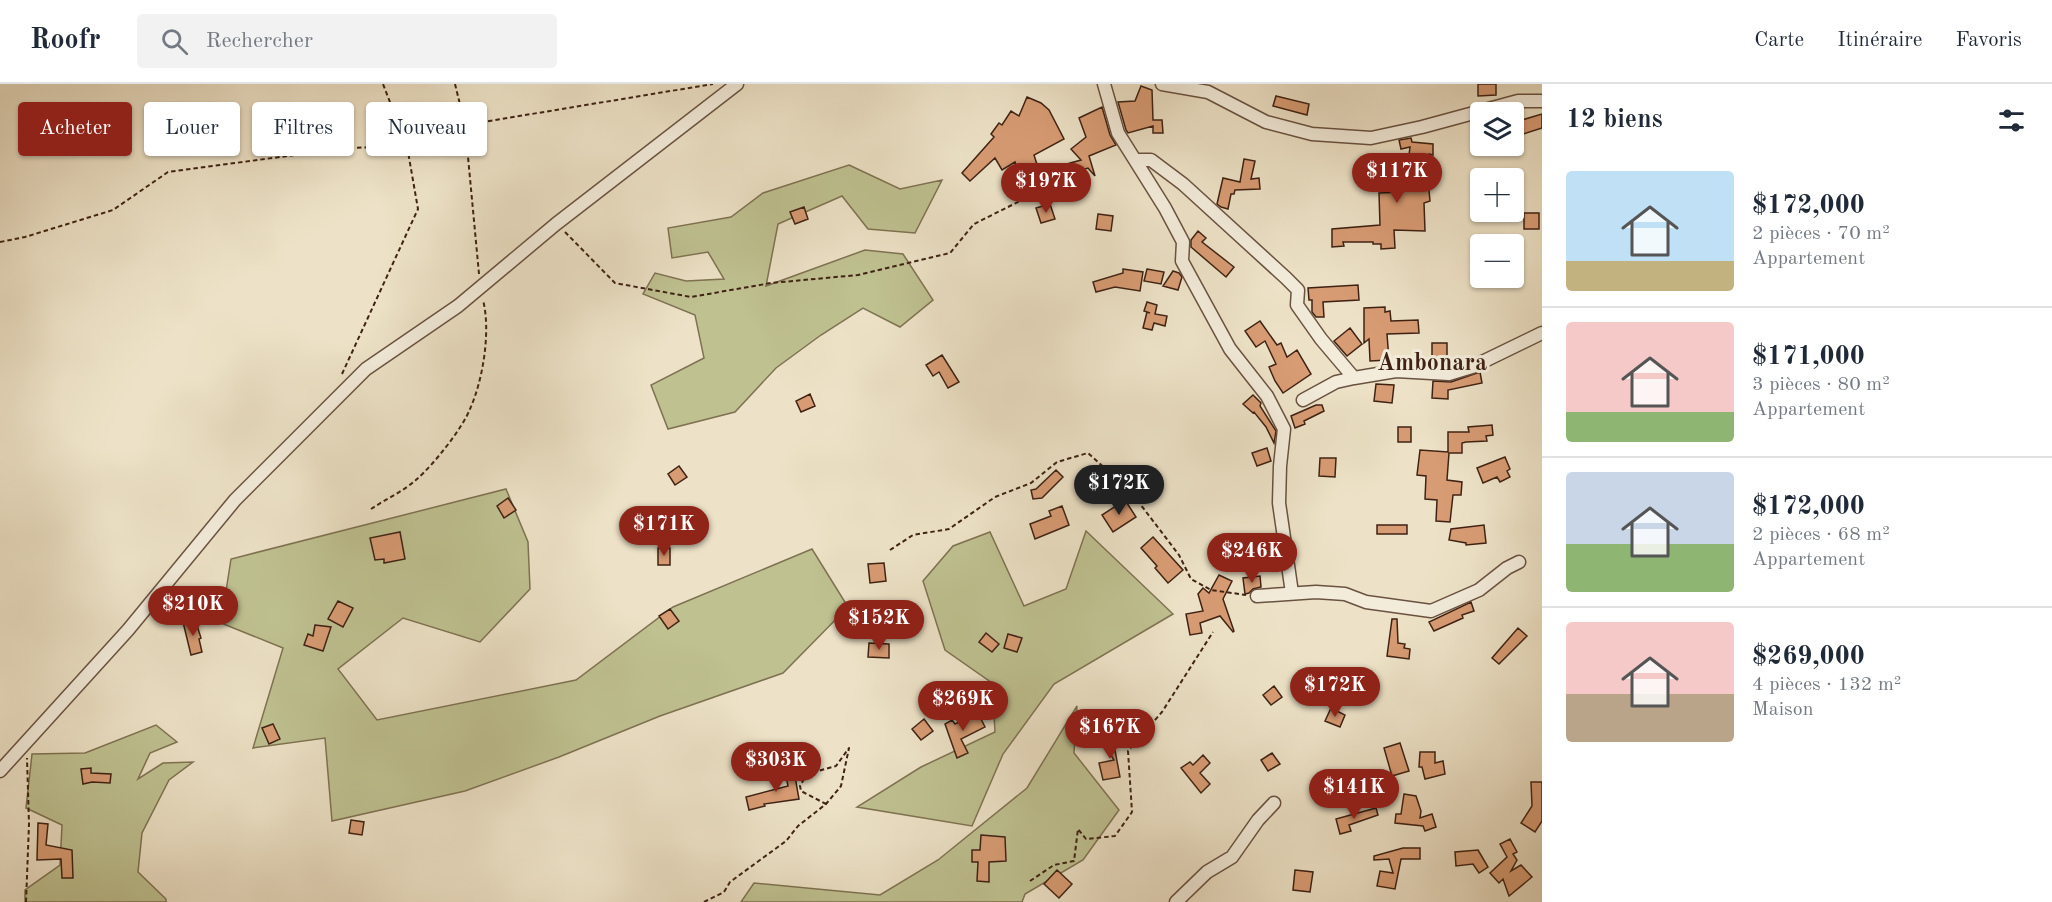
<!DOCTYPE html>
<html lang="fr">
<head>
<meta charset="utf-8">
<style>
	:root { --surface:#fff; --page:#f2f2f3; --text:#1f2937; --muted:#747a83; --line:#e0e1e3; --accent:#8f2418 }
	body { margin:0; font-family:"Old Standard TT",serif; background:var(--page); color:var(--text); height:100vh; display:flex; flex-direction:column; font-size:22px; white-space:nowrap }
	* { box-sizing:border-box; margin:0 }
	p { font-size:20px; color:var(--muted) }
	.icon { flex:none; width:33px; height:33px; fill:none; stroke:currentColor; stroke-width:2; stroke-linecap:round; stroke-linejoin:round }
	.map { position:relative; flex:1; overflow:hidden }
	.details { display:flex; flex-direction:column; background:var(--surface); width:510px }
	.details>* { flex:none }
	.hud { position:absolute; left:18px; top:18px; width:570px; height:54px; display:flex; gap:12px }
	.fabs { position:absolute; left:1470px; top:18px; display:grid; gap:12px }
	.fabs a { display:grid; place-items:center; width:54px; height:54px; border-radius:6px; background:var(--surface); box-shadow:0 2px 4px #0004; font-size:30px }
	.price { position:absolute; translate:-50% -51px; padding:0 14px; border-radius:21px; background:var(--accent); color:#fff; font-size:20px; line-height:39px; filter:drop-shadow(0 2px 3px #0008) }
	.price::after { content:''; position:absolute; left:50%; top:36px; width:18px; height:14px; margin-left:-9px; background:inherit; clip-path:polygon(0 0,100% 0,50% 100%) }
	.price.on { background:#222; color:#fff }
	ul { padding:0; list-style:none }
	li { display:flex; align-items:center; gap:18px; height:150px; padding:0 24px }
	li+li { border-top:2px solid var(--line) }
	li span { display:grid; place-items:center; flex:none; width:168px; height:120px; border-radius:6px; color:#555 }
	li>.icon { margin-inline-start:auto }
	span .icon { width:72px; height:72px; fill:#fffc; stroke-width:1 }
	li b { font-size:26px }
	h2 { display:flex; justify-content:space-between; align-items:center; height:72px; padding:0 24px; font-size:26px }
	.chip { padding:0 21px; border-radius:6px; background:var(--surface); box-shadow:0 2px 4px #0004; font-size:21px; line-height:54px }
	.chip.on { background:var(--accent); color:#fff }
	header { display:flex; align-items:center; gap:36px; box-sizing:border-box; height:84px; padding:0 30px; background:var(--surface); border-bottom:2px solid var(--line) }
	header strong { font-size:28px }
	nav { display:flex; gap:33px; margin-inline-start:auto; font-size:21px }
	.search { width:420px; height:54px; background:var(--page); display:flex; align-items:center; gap:15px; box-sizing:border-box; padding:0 21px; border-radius:6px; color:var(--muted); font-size:22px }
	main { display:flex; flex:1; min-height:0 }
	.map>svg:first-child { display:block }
	.green { fill:#bfc191; stroke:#7f7252; stroke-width:1.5 }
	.building { fill:#d89c74; stroke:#3f2214; stroke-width:1.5 }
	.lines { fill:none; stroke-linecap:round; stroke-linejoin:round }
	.minor-casing { stroke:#6a5241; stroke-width:15 }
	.path { stroke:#3f2214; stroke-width:2; stroke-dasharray:4.5 3; stroke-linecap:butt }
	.minor { stroke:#f3ecdb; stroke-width:12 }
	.labels { text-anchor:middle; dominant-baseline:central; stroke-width:6; stroke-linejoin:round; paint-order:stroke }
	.quarter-label { font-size:24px; font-weight:bold; fill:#3f2214; stroke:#f3ecdb }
</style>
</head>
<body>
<header>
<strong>Roofr</strong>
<div class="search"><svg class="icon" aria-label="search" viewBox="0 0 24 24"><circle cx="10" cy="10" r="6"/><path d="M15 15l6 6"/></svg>Rechercher</div>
<nav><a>Carte</a><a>Itinéraire</a><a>Favoris</a></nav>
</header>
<main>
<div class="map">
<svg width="1542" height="818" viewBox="0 0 1542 818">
	<rect width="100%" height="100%" fill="#ede2c7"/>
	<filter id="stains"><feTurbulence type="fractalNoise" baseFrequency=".00333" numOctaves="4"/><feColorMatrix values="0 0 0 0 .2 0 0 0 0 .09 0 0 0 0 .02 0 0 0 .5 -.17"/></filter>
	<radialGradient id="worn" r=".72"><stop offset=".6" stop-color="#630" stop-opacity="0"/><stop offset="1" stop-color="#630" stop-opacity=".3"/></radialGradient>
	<path class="green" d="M849,81L900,105L942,96L915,149L868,145L842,112L778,140L766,202L865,166L903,170L933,216L900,243L863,224L821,251L776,284L735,328L668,345L651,301L704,274L695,231L643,210L655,189L686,197L724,195L708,168L672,174L668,144L731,133L763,109Z
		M506,405L528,458L530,505L480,558L403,534L338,585L377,636L576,596L673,523L812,465L848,523L783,589L660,632L559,673L465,707L332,737L325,654L253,664L283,564L221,539L231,475Z
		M1086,447L1173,530L1054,600L1003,670L972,742L857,723L921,683L995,648L992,599L945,566L923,497L953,462L990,448L1024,522L1066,505Z
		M1077,622L1074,669L1119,726L1083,776L1025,810L1022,818H741L754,799L880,811L938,776L1027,704Z
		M156,641L177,658L150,669L138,695L163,679L193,678L169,696L142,749L138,788L166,815V818H25V806L60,781L62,741L26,724L32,670L85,669Z"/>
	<path class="building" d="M1478,0H1496V11L1478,12Z
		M1141,2L1152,6L1153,36H1162L1163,49H1153V42L1128,49L1126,46L1118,18L1135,17Z
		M1276,12L1309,20L1307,31L1273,22Z
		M1027,13L1041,19L1049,26L1064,55L1034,71L1042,96L1022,102L1015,78L1002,86L995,74L970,97L962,89L994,53L991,50L999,39L1002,41L1011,27L1019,32Z
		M1102,23L1110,51L1116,61L1089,72L1095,92L1088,84L1066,91L1063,81L1081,76L1071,65L1086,53L1079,34Z
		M1542,30V44L1514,53V36L1522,34V36Z
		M1411,54L1412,58L1433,60V71L1429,70L1427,86L1430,117L1424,119L1425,147L1394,146L1395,164L1381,165V160H1373V158H1343L1344,162L1332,163V145L1380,141L1379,109L1403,108L1402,88L1407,87L1410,63L1401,65L1399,56Z
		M1244,75L1255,77L1251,95L1259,94L1260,105L1235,106L1234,110H1231L1228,125L1221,123L1217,120L1223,94L1240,98Z
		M1050,120L1055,135L1041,139L1036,124Z
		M804,123L808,135L795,140L790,128Z
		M1524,129H1539V145H1524Z
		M1098,130L1113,132L1111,147L1096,145Z
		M1198,147L1206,154L1202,158L1234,183L1226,193L1191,163V156Z
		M1123,185L1143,188L1140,207L1115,203L1096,208L1093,198L1123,189Z
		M1147,185L1164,188L1161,200L1144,197Z
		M1173,187L1179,189L1182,193L1178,206L1163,202Z
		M1358,201L1359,216L1323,218L1324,233H1316L1312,228V216H1309L1308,204Z
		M1147,218L1157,221L1155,230L1167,232L1165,242L1154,239L1152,246L1143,244L1147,228L1150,229L1144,227Z
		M1385,223V228L1390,227L1391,237L1418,236L1419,249L1387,250L1389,276L1370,277L1369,255L1364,259V224Z
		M1260,237L1277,261L1281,259L1287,273L1297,266L1311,290L1283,309L1275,297L1269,283L1276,280L1265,257L1256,263L1245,247Z
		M1350,244L1362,260L1347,272L1334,257Z
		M1432,259H1447V282L1432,280Z
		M942,271L959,298L948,304L939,288L933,292L926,281Z
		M1480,288L1482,299L1448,306V315L1432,314L1433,297L1451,298Z
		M1376,300L1394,301L1392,319L1374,317Z
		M810,310L815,322L801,328L796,317Z
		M1253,311L1261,319L1260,322L1276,347L1274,359L1266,343L1254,328L1253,329L1243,320Z
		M1316,321H1322L1324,327L1304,337L1305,340L1295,344L1291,332Z
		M1492,341L1493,351L1486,352L1487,357L1466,358L1462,359V369H1449L1447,396L1462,398L1461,411H1453L1450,438L1436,437L1437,416L1425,415L1426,392L1417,391L1420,366L1448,368V348H1469L1468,343Z
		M1398,343H1411V358H1398Z
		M1267,364L1271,377L1257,382L1252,369Z
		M1505,373L1510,385L1507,387L1510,393L1500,398L1497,393L1483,399L1477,384Z
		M1320,374H1336L1335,393L1319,392Z
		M679,382L687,393L675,401L668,390Z
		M1056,386L1063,393L1042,414L1033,415L1031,406L1036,405Z
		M508,414L516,426L504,434L497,422Z
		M1125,416L1136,433L1113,448L1102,431Z
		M1062,422L1069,441L1035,455L1030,440L1051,432L1049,427Z
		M1377,441H1407V450H1377Z
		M1484,441L1486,459L1466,461V459L1449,456L1451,445Z
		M400,448L405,475L384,479V475L375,476L370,454Z
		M1153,453L1183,486L1168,499L1155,484L1157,482L1141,464Z
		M658,464H670V481H658Z
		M884,479L886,497L870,499L868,480Z
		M1219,491L1232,497L1223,515L1234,547L1233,548L1220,532L1200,539L1202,549L1190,551L1186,530L1203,527L1198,510L1203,504L1209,509Z
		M1260,492L1261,503L1253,505L1249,509L1245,510L1243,494Z
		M338,517L353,524L343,543L328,535Z
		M1471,518L1474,527L1462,531L1463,534L1434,547L1429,538Z
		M670,525L679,537L668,545L659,532Z
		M195,535L201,554L199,555L202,568L191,571L183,538Z
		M1392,535H1397L1398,559L1405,560L1404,564L1410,565L1409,575L1387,572Z
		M315,541L331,543L323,567L304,561L308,550L313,552Z
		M1518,544L1527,552L1499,580L1492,574Z
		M986,549L999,560L992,568L979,558Z
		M1008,550L1022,554L1017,568L1004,564Z
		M869,559L889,560V574L868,573Z
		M1274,602L1282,613L1271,621L1263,611Z
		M1331,624L1345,631L1340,643L1325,637Z
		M978,629L985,643L961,655L968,669L957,674L945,640L952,636L955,640Z
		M924,635L933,647L921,656L912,645Z
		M273,640L280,655L269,660L262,644Z
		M1100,654L1124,655L1114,661L1120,693L1103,696L1099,679L1114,676Z
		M1400,659L1409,687L1392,692L1384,664Z
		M1420,668H1435V679L1443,677L1445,690L1425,695L1422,683H1419Z
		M1272,669L1280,680L1268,687L1261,676Z
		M1203,671L1210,679L1200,689L1210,700L1201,709L1181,684L1190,678L1193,681Z
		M793,681L799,715L764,720L765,722L749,726L746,713L788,702L784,683Z
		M91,684V689L111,690L110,699L92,698L83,700L81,685Z
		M1531,698H1542V737L1535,748L1521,739L1532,722Z
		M1404,710L1416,712L1421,727L1420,734L1432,730L1436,743L1425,747L1423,742L1395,739L1396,730H1401Z
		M1376,724L1378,731L1349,741L1351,747L1340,750L1336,735Z
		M351,736L364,738L362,751L349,749Z
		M38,739L48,740L46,761L72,766L73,794H62L61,775L37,776Z
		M981,751L1005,753L1006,777L989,778V798L977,797L978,778H972V766H980Z
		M1510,755L1517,768L1513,770L1517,776L1511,787L1521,781L1532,793L1509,812L1503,795L1499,799L1490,789L1507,773L1500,760Z
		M1403,764H1420V775H1401L1395,805L1377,802L1380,787L1393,789L1389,775L1374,776V772Z
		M1478,766L1488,783L1479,789L1473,780L1456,782L1455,768Z
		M1057,786L1072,800L1059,814L1044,800Z
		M1295,786L1313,788L1310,808L1293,806Z"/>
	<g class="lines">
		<defs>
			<path id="minor" d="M1104,0L1118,49L1165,124L1183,158L1182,177L1230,265L1267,312L1284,345L1280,382L1279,419L1292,509
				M1162,0L1208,8L1266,38L1312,50L1371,54L1422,43L1518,17H1542
				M1136,76H1151L1183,100L1286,194L1298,206L1297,221L1321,255L1354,294
				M1303,316L1336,298L1354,294L1396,287L1449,290L1472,283L1542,249
				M1257,512L1316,508L1345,510L1366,518L1431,527L1479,506L1507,484L1519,478
				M0,687L128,546L235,416L366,285L458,222L556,140L737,0
				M1176,818L1207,788L1232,773L1258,736L1274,719"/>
		</defs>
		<use href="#minor" class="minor-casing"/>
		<path class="path" d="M455,0L465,41L479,190
			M565,148L615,199L691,213L771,199L858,191L950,169L974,140L1030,112L1071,98
			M0,158L25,153L113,126L168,88L347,64L407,62L465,41L713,0
			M342,290L418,125L407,62L383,0
			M371,425C386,415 404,407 417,395C434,380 462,345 470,325C483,296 491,247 483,216
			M890,466L913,451L949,445L995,413L1031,399L1057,378L1088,369L1131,408L1179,471L1191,495L1211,506L1246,511
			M1030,797L1054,781L1074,777L1078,745L1086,755L1115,752L1132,728L1128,667L1162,628L1213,548
			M26,818L29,740L27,674
			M704,818L724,808L730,798L786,757L798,742L826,720L841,702L849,664L836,682L814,688L804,695L800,702L801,707L826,720"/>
		<use href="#minor" class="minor"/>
	</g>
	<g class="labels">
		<g class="quarter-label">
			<text x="1432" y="280">Ambonara</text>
		</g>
	</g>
	<rect width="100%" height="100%" filter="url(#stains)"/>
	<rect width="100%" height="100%" fill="url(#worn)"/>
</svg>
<div class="fabs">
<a><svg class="icon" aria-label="layers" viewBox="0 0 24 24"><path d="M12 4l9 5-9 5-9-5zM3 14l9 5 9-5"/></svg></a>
<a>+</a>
<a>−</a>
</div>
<b class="price" style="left:1397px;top:120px">$117K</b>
<b class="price" style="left:1046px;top:130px">$197K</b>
<b class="price on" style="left:1119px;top:432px">$172K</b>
<b class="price" style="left:664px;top:473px">$171K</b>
<b class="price" style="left:1252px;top:500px">$246K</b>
<b class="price" style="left:193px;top:553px">$210K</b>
<b class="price" style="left:879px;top:567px">$152K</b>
<b class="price" style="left:1335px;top:634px">$172K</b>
<b class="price" style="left:963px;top:648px">$269K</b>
<b class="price" style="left:1110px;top:676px">$167K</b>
<b class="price" style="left:776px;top:709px">$303K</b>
<b class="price" style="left:1354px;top:736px">$141K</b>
<div class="hud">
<a class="chip on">Acheter</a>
<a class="chip">Louer</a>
<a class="chip">Filtres</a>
<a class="chip">Nouveau</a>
</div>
</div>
<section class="details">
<h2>12 biens<svg class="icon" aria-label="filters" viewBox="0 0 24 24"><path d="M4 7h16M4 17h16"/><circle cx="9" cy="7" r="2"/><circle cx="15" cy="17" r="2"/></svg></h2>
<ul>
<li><span style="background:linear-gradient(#bfe0f5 75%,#c2b280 0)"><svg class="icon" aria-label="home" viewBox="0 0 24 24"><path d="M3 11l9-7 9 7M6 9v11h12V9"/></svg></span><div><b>$172,000</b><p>2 pièces · 70 m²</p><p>Appartement</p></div></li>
<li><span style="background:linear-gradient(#f6c9c9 75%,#8fb573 0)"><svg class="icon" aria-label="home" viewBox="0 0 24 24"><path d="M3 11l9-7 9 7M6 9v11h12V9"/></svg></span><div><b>$171,000</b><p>3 pièces · 80 m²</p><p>Appartement</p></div></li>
<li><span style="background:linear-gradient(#c9d6e8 60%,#8fb573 0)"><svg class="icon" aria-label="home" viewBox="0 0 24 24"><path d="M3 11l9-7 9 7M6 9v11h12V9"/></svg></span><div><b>$172,000</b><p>2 pièces · 68 m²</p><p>Appartement</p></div></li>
<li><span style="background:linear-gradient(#f6c9c9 60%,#b9a48a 0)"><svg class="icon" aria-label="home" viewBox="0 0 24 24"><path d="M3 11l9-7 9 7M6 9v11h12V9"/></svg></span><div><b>$269,000</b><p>4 pièces · 132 m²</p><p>Maison</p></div></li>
</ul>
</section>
</main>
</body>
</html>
